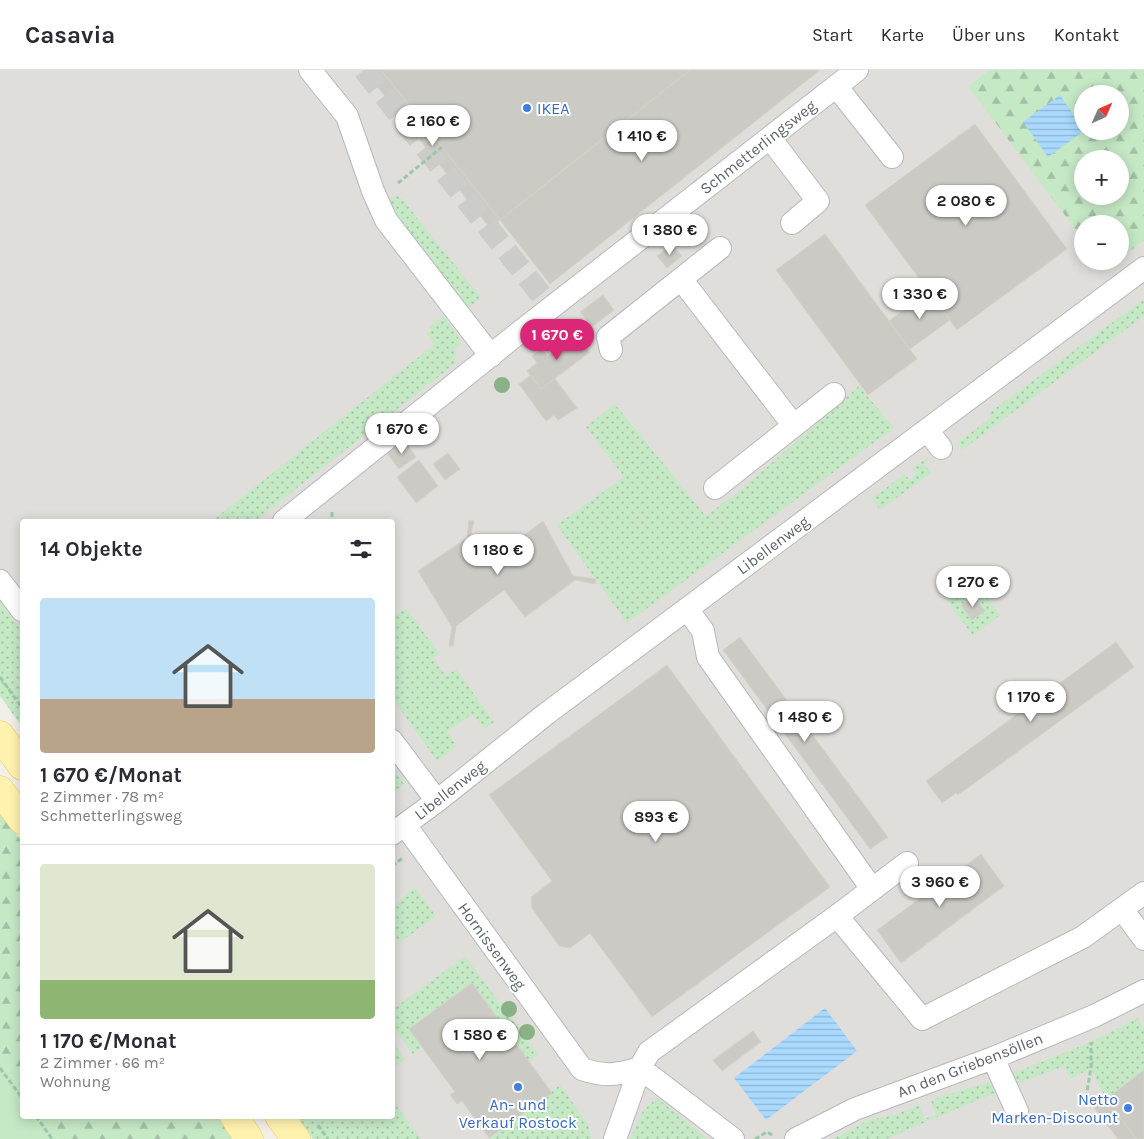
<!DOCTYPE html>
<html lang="de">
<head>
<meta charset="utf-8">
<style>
	:root { --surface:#fff; --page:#f2f2f3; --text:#2b2b33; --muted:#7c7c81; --line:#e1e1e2; --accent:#db2777 }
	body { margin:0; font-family:Karla,sans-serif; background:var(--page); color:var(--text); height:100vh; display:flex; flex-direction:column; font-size:19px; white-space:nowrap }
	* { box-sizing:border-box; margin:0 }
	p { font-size:16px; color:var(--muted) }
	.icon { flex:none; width:28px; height:28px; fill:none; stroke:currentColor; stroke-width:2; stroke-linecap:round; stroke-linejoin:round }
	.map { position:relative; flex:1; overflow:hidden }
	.details { position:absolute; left:20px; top:449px; width:375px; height:600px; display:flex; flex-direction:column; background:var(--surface); border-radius:5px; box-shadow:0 2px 12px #0003 }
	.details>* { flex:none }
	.needle { width:32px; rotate:45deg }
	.controls { position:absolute; left:1074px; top:15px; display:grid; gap:10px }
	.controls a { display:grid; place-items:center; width:55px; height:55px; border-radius:50%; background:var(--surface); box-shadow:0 2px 12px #0003; font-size:25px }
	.price { position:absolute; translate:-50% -42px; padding:0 11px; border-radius:18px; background:#fff; color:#222; font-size:16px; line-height:32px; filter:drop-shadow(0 1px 2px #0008) }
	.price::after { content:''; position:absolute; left:50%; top:30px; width:15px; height:11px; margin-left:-8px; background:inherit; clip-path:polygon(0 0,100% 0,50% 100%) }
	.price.on { background:var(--accent); color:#fff }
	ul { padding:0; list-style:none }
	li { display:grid; align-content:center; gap:10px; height:265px; padding:0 20px }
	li+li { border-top:1px solid var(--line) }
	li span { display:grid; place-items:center; height:155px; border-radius:5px; color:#555 }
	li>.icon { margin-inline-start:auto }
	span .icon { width:90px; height:90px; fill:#fffc; stroke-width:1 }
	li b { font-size:21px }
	h2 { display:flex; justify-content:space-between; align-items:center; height:60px; padding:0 20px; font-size:21px }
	header { display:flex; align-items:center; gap:30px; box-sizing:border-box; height:70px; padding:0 25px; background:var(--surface); border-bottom:1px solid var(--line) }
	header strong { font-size:24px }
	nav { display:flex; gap:28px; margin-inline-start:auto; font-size:18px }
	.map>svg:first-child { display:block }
	.industrial { fill:#e0deda; fill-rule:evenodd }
	.grass { fill:url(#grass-dots) }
	.forest { fill:url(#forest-firs); fill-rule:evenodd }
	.garden { fill:#c5e8c5 }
	.water { fill:url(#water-rules) }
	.building { fill:#cccac5; stroke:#d6d1c6 }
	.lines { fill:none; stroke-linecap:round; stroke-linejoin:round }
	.minor-tunnel { stroke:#ccccc8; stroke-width:22; stroke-dasharray:22 11; stroke-linecap:butt }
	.minor-casing { stroke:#b5b8bc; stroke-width:24 }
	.major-casing { stroke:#f2c960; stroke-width:29 }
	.path { stroke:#9cc7a9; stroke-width:3; stroke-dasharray:5 2.5; stroke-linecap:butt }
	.minor { stroke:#fff; stroke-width:22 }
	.major { stroke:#fff2af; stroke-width:28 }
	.tree { fill:#89b387 }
	.shop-dot { fill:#3f7fe0; stroke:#fff; stroke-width:2 }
	.labels { text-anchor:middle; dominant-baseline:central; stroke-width:4; stroke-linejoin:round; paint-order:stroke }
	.shop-label { font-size:16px; fill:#366cbe; stroke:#fff; text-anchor:start }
	.street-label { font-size:16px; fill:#5f6368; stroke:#fff }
</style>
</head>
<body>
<header>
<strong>Casavia</strong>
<nav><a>Start</a><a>Karte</a><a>Über uns</a><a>Kontakt</a></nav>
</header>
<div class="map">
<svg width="1144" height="1069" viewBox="0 0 1144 1069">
	<defs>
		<pattern id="grass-dots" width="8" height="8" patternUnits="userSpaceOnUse" patternTransform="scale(1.25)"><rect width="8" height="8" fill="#c5e8c5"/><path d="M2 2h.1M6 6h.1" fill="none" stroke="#a3c0a4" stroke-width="1.8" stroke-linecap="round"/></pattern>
		<pattern id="forest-firs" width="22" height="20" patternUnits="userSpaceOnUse" patternTransform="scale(1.25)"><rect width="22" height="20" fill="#c5e8c5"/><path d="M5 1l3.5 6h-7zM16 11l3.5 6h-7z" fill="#a3c0a4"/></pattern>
		<pattern id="water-rules" width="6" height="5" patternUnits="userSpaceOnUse" patternTransform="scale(1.25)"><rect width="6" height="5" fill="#aadaff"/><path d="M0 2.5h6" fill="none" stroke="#8eb4d2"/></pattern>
	</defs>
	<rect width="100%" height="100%" fill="#f1efe8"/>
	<path class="industrial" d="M0,0H1144V1069H375L392,1046V451H22V575L0,544ZM1082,24H1120V61H1082ZM1082,89H1120V126H1082ZM1082,154H1120V191H1082Z"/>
	<path class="grass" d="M397,126L403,130L481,228L467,239L388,138V131L392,127Z
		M1144,229V246L962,380L957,373L992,347L989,343Z
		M443,246L456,263L461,274L455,278L456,293L255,451H212L435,274L427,264L431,260L429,257Z
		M859,316L894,358L627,553L557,455L624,407L586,357L615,334L706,446L742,419Z
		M927,388L928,390L924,394L931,403L880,440L872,428L905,404L909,410L916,405L912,399Z
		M975,510L1000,545L973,566L947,530Z
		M0,532L22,561V657L0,626Z
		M406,538L439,583L433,588L446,606L456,599L494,652L484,659L472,644L447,662L457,676L437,691L393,629V548Z
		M393,700L395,701L404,714L393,724Z
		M415,817L436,846L399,873L393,862V837Z
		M465,886L538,985L529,992L423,977L413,984L393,956L392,940Z
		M1138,948L1144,959V1000L1106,1029L1091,998L1071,1009L1064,996L1006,1018L886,1069H833L868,1050L895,1045L919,1035L924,1049L936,1045L931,1030L1002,1008L1091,972Z
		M392,971L405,989L393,998H392Z
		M560,1015L588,1054L591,1069H489Z
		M657,1028L705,1067L706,1069H630L643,1041Z
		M393,1031L421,1069H313L297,1046H392Z"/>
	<path class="forest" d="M990,0H1144V170L1120,189V154H1082V168L968,16ZM1082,24H1120V61H1082ZM1082,89H1120V126H1082Z
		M0,741L22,772V1020L0,990Z
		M41,1046H220L235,1069H58Z"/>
	<path class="garden" d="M0,990L22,1020V1046H41L58,1069H0Z"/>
	<path class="water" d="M1060,25L1082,57L1084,61L1048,87L1023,52Z
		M825,938L857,981L766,1050L734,1008Z"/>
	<path class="building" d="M364,0H381L500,150L490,158Z
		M381,0H690L500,150Z
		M690,0H820L550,214L500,150Z
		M975,54L1067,179L957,260L865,135Z
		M825,164L917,289L868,325L776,200Z
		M672,174L682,186L667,198L657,186Z
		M929,221L950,250L910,279L889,251Z
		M603,225L614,240L592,257L580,242Z
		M577,264L590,282L541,319L527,301L537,293L532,286L542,278L548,286Z
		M531,305L541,319L555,309L577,338L558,350L554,345L546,351L519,314Z
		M404,370L416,387L399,399L387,383Z
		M448,383L460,399L445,410L433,394Z
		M419,390L438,416L416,433L397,407Z
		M469,450L474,451L469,472L486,494L543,451L573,506L596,509L595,514L575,510L525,547L504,520L456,556L453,576H449L452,557L418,501L467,468Z
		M974,526L985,541L972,550L961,535Z
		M740,567L888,767L870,779L723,580Z
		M1116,572L1134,597L958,725L956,723L942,733L926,711Z
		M667,595L830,817L652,947L590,863L570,878L559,876L532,838L531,827L552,811L489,725Z
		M981,784L1004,816L901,893L877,860Z
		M472,913L552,1023L489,1068L462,1031L457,1034L450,1025L455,1022L409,959Z
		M753,961L761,972L722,1001L713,990Z
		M1144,1000V1069H1137L1106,1029Z
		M1106,1029L1136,1068L1134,1069H1118L1094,1038Z"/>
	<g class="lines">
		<path class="minor-tunnel" d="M364,0L542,226"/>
		<defs>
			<path id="minor" d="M310,0L347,46L373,121L386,150L491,286
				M836,16L892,87
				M770,68L818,131L792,153
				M681,209L794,356
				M611,280L608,267L720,178
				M927,360L941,378
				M715,418L834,324
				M284,451L521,261L857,0
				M0,511L22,540
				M687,539L703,561L708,587L872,819
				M392,671L437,731
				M405,755L582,999C605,1007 618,1005 640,998
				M392,764L437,731L546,644L1144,198
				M1122,839L1144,869
				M837,846L922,949L1083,867L1144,823
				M993,988L1017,1041
				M640,998L733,1069
				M615,1069L640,998L649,982L837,846L907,793
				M796,1069L855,1039L993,988L1094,946L1144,921"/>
			<path id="major" d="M0,665L22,696
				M0,720L22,750
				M234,1046L249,1069
				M279,1046L296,1069"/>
		</defs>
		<use href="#minor" class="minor-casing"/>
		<use href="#major" class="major-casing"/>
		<path class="path" d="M398,113L442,77
			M332,442V451
			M0,607L22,638
			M392,796L404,787
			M0,998L22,1028
			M1085,1035L1091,997V972
			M36,1046L52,1069
			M318,1055L328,1069
			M755,1069L767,1062L774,1066"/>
		<use href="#minor" class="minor"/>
		<use href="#major" class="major"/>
	</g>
	<g class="tree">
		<circle cx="564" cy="266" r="8"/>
		<circle cx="502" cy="315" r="8"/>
		<circle cx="509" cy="939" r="8"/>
		<circle cx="527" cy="962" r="8"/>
	</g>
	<g class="shop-dot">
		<circle cx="527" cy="38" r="5"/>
		<circle cx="518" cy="1017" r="5"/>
		<circle cx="1128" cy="1038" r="5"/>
	</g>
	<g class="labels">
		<g class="shop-label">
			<text x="537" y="38">IKEA</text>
			<text x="1118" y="1029" text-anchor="end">Netto<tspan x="1118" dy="18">Marken-Discount</tspan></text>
			<text x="518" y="1034" text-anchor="middle">An- und<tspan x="518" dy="18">Verkauf Rostock</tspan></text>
		</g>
		<g class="street-label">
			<text transform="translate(758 77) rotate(-38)">Schmetterlingsweg</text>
			<text transform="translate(773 475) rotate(-37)">Libellenweg</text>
			<text transform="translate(450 720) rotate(-38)">Libellenweg</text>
			<text transform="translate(492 876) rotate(54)">Hornissenweg</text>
			<text transform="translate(970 995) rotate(-21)">An den Griebensöllen</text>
		</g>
	</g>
</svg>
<div class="controls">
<a><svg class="needle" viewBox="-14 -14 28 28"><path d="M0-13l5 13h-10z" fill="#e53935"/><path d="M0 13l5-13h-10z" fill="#7c7c81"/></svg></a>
<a>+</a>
<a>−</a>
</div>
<b class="price" style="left:433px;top:77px">2 160 €</b>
<b class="price" style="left:642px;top:92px">1 410 €</b>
<b class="price" style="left:966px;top:157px">2 080 €</b>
<b class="price" style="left:670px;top:186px">1 380 €</b>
<b class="price" style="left:920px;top:250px">1 330 €</b>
<b class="price on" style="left:557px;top:291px">1 670 €</b>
<b class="price" style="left:402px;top:385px">1 670 €</b>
<b class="price" style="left:498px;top:506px">1 180 €</b>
<b class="price" style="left:973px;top:538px">1 270 €</b>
<b class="price" style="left:1031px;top:653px">1 170 €</b>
<b class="price" style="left:805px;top:673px">1 480 €</b>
<b class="price" style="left:656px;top:773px">893 €</b>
<b class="price" style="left:940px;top:838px">3 960 €</b>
<b class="price" style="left:480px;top:991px">1 580 €</b>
<section class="details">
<h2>14 Objekte<svg class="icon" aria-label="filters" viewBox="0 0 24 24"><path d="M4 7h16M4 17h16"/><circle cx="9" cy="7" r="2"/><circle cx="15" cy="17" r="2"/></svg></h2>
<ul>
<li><span style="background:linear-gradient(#bfe0f5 65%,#b9a48a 0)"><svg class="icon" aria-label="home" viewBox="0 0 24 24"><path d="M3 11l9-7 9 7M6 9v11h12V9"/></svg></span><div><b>1 670 €/Monat</b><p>2 Zimmer · 78 m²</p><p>Schmetterlingsweg</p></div></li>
<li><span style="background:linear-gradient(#dfe7d0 75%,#8fb573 0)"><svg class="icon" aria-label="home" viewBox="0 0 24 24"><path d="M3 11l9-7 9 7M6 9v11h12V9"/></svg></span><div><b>1 170 €/Monat</b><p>2 Zimmer · 66 m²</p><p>Wohnung</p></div></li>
</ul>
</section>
</div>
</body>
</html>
